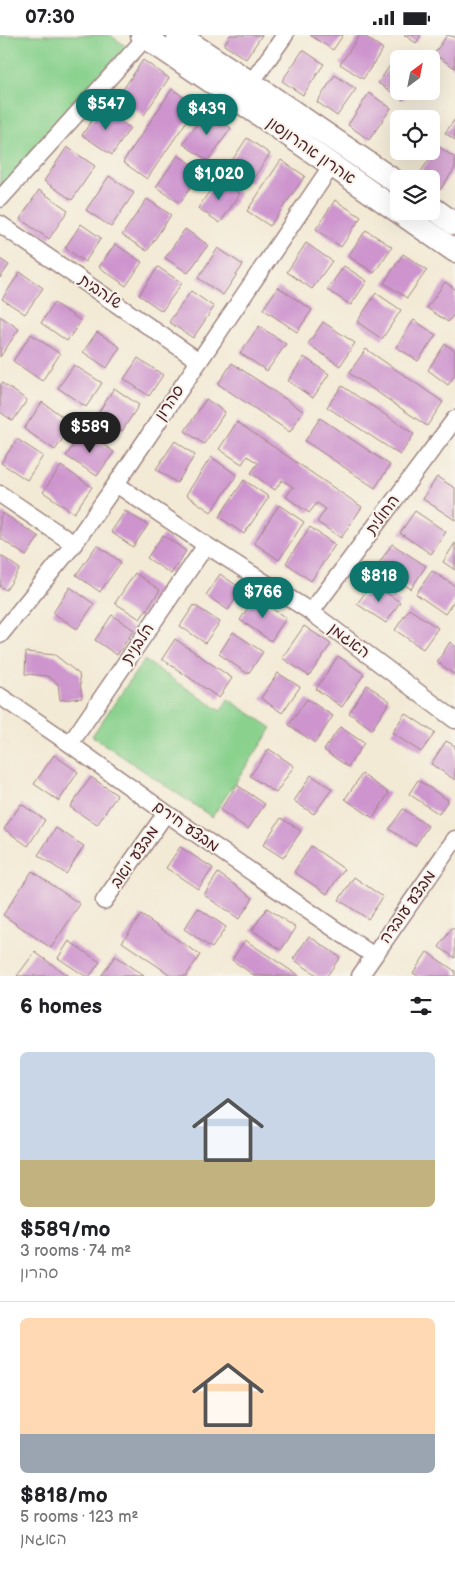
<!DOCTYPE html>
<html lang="en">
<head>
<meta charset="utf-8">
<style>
	:root { --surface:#fff; --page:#f2f2f2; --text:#202124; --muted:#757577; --line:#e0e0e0; --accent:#0f766e }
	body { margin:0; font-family:"Balsamiq Sans","Playpen Sans Hebrew",sans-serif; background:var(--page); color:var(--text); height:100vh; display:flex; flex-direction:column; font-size:19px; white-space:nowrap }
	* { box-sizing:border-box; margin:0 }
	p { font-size:16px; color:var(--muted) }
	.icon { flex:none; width:28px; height:28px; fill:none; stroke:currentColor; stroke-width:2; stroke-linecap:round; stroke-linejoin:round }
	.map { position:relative; height:941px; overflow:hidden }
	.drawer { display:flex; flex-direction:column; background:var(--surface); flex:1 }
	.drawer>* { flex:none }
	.needle { width:32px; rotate:32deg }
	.fabs { position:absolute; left:390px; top:15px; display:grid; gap:10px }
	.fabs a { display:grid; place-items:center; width:50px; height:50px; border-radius:8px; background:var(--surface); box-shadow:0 5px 20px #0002; font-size:25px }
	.price { position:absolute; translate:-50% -42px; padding:0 11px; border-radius:18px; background:var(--accent); color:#fff; font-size:16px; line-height:32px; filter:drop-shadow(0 1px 2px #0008) }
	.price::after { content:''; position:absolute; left:50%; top:30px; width:15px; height:11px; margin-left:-8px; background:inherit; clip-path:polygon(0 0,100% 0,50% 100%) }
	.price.on { background:#222; color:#fff }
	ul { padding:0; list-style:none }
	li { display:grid; align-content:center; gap:10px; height:265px; padding:0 20px }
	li+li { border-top:1px solid var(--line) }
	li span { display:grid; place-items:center; height:155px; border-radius:8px; color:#555 }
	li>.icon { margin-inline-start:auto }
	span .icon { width:90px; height:90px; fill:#fffc; stroke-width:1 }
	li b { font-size:21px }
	h2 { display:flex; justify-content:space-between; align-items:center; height:60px; padding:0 20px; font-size:21px }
	.status { display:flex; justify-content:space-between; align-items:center; height:35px; padding:0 25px; background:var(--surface); direction:ltr }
	.status svg { height:14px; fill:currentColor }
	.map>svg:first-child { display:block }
	.green { fill:#89d18d; stroke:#6a785c }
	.building { fill:#cd94ce }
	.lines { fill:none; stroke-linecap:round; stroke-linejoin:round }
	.street-casing { stroke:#9e8480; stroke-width:19 }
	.secondary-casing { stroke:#9e8480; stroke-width:25 }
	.street { stroke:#fff; stroke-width:16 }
	.secondary { stroke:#fff; stroke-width:22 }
	.labels { text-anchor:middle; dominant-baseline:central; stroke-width:4; stroke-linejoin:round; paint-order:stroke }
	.street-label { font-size:16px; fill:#4a1f2b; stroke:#f7f3e8 }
</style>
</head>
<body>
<div class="status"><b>07:30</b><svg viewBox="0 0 49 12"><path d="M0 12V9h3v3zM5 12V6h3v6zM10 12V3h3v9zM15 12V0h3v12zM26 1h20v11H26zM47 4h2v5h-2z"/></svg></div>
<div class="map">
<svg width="455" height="941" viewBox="0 0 455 941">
	<rect width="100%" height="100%" fill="#f7f3e8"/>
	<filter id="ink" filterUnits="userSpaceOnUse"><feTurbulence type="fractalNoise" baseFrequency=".02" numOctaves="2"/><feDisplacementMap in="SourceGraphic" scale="10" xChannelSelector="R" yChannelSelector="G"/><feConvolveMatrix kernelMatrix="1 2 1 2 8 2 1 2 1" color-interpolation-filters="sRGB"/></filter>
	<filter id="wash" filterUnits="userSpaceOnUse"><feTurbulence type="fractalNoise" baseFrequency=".0096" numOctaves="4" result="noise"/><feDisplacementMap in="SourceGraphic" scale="20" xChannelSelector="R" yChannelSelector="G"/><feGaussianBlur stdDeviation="1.12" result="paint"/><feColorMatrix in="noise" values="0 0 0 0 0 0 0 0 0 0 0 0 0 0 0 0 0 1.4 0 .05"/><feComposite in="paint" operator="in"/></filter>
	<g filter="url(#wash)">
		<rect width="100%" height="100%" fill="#f3ead5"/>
		<path class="green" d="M0,0H110L130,14L0,157Z
			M144,625L221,676L228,664L272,693L212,782L92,701Z"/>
		<g id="blocks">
			<path class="building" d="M230,0H262L246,24L224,10Z
				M310,0H343L333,15Z
				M360,0H363L383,14L363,44L340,29Z
				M404,0H421L416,8Z
				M447,0L455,2V33L434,19Z
				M303,15L324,29L303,60L282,46Z
				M398,19L405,24H399V56H410L403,65L378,48Z
				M143,25L169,43L144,80L118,62Z
				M335,40L356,54L337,81L317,67Z
				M172,54L197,71L147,144L123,127Z
				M369,58L391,73L369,105L348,90Z
				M101,72L130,93L112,120L82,100Z
				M206,76L231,93L208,126L183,109Z
				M455,84V105L445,98Z
				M247,103L270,119L250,148L227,133Z
				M438,111L455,123V133L440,155L431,150V144H423L418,141Z
				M67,112L95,131L72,165L44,146Z
				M178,120L201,136L180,168L156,152Z
				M281,125L305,141L270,191L247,176Z
				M109,141L134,158L111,192L86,175Z
				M218,144L240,159L220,188L198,173Z
				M39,155L68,175L49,204L20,184Z
				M147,164L171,180L147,216L122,200Z
				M335,165L361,182L341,212L316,194Z
				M81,189L101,203L85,227L65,213Z
				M185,194L208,210L188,238L165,223Z
				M366,195L392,212L374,238L348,221Z
				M306,208L332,226L312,254L287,237Z
				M115,209L142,227L126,251L99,232Z
				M218,213L243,230L223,260L198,243Z
				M403,219L427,235L407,263L384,248Z
				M0,224L9,230L0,243Z
				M344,231L367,246L351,270L327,255Z
				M158,232L182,248L162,276L139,260Z
				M20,237L43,253L25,279L2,264Z
				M445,247L455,254V278L448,287L427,273Z
				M278,252L312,275L297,297L263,274Z
				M191,256L214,272L193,303L169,287Z
				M376,258L401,275L382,304L357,287Z
				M54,268L81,286L67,306L41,288Z
				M0,281L19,294L0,322Z
				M414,285L436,300L418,326L396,312Z
				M323,287L355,308L340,331L308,309Z
				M259,291L286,309L267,336L240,318Z
				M97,297L120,312L107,333L83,317Z
				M31,299L60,319L42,346L13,326Z
				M445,309L455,316V340L448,350L428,335Z
				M366,314L443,367L427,391L349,338Z
				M304,322L329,339L313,363L288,346Z
				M138,323L163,340L149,361L124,344Z
				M232,328L303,376L290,397L218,349Z
				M74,330L102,348L86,372L58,353Z
				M2,348L27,365L13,386L0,377V351Z
				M342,351L414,399L400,420L327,372Z
				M114,353L139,370L122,396L97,380Z
				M206,364L225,377L204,409L185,396Z
				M42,367L73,389L55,415L24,394Z
				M320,383L390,430L375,453L305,406Z
				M237,387L362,472L341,503L317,487L326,474L317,468L309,478L286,462L293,452L282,445L275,455L251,438L258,428L247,421L242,429L219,414Z
				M83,396L114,417L97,441L66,421Z
				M17,404L43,421L27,445L1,428Z
				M175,406L195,420L177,448L156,434Z
				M211,422L237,440L211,477L186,460Z
				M61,431L92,452L74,478L43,457Z
				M437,442L455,453V485L423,464Z
				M244,445L269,462L244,499L219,482Z
				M279,470L304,487L279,525L254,508Z
				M125,476L148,490L133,512L111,497Z
				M415,476L446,497L431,519L400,498Z
				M3,478L39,502L26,521L0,503V482Z
				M310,492L335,510L311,546L286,528Z
				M163,500L186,516L171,539L147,523Z
				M455,508V535L443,527Z
				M392,509L426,531L411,554L377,531Z
				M97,510L121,527L100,557L76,540Z
				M0,520L20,534L6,555L0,551Z
				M432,536L455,551V564L445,579L416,559Z
				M135,538L160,555L140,584L115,568Z
				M220,539L242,554L228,575L206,560Z
				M372,548L400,567L386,588L357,569Z
				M70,552L94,569L77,594L53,578Z
				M255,562L286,583L271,606L240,585Z
				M194,570L220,587L205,608L180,591Z
				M409,574L438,593L423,614L395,595Z
				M112,580L134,595L117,620L95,605Z
				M304,591L331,609L309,641L282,623Z
				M233,597L263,617L248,639L219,619Z
				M175,604L232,643L219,663L162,624Z
				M450,607L455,611V640L437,627Z
				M26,617L55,620L79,639L82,663L60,665L58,649L48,641L25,639Z
				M338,621L364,639L342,672L316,654Z
				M278,638L300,652L282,678L261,663Z
				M367,650L390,666L372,694L349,678Z
				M307,664L333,681L315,708L289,690Z
				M405,678L435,698L421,717L392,698Z
				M340,692L364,708L348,732L324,715Z
				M446,706L455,711V745L431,729Z
				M269,714L294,731L276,758L250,741Z
				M54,720L78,737L59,766L34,749Z
				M362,739L389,758L373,783L345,764Z
				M311,740L332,754L314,779L294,766Z
				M91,742L117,760L97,790L70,772Z
				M418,745L448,765L439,779L409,759Z
				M237,750L265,769L248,794L220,775Z
				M21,769L45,785L28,811L4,794Z
				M403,774L428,791L415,811L389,794Z
				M281,783L301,796L283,823L263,810Z
				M56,793L84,811L66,839L38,820Z
				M311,811L344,834L327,859L294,837Z
				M180,812L213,833L198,854L166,833Z
				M32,836L80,869L51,913L3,880Z
				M218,838L253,863L239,884L204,860Z
				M354,842L383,862L368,884L339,865Z
				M198,873L226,892L212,913L184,894Z
				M267,873L296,893L281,915L252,895Z
				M141,880L200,920L186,941H172L122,907Z
				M452,893L455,895V923L439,912Z
				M309,901L340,922L327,941H318L293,924Z
				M245,905L299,941H255L232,925Z
				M69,906L100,927L90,941H85L58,923Z
				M35,917L68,941H17Z
				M427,917L455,936V941H418L413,938Z
				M115,921L144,941H101Z"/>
		</g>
	</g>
	<g filter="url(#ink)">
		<use href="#blocks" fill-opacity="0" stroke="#9e8480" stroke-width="1"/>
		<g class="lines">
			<defs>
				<path id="street" d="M241,51L251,48L285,0
					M0,164L138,11
					M0,189L199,326
					M116,449L206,510L311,577L455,685
					M0,459L74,509
					M311,577L455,384
					M0,600L74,509L116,449L332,130
					M0,661L70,709L166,778L374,921
					M70,709L206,510
					M104,866L166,778
					M360,941L455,804"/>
				<path id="secondary" d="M142,0L218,51L455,216
					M178,0L251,48L399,149
					M431,172L455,189"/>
			</defs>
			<use href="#street" class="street-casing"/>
			<use href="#secondary" class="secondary-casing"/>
			<use href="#street" class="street"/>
			<use href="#secondary" class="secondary"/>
		</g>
	</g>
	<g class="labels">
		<g class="street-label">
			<text transform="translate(311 116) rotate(35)">אהרון אהרונסון</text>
			<text transform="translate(100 257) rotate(34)">שלהבית</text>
			<text transform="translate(170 368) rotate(-56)">סהרון</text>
			<text transform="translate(383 480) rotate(-53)">החולית</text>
			<text transform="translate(349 606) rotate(37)">האגמן</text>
			<text transform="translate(138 609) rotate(-56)">הלבנית</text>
			<text transform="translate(186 792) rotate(35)">מבצע חירם</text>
			<text transform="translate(135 822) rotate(-55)">מבצע יואב</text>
			<text transform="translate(408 872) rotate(-55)">מבצע עובדה</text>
		</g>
	</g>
</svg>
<div class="fabs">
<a><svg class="needle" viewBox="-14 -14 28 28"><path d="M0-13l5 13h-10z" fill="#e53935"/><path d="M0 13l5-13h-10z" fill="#757577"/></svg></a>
<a><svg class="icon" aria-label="locate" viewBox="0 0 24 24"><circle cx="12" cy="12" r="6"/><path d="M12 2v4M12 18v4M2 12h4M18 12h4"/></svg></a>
<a><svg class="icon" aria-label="layers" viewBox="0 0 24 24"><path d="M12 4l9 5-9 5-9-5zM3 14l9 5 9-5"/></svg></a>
</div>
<b class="price" style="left:106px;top:96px">$547</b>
<b class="price" style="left:207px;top:101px">$439</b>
<b class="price" style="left:219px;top:166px">$1,020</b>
<b class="price on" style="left:90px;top:419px">$589</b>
<b class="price" style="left:379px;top:568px">$818</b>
<b class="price" style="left:263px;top:584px">$766</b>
</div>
<section class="drawer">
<h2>6 homes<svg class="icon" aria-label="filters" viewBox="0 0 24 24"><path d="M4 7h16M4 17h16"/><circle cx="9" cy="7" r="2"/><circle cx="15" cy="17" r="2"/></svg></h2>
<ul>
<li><span style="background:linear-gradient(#c9d6e8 70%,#c2b280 0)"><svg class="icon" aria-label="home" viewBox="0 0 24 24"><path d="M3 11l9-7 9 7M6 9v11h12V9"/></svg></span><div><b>$589/mo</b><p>3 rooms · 74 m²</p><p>סהרון</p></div></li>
<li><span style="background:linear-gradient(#ffd9b3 75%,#9aa5b1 0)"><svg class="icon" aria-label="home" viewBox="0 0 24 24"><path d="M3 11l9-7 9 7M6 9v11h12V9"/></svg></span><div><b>$818/mo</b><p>5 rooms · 123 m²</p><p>האגמן</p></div></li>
</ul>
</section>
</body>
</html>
